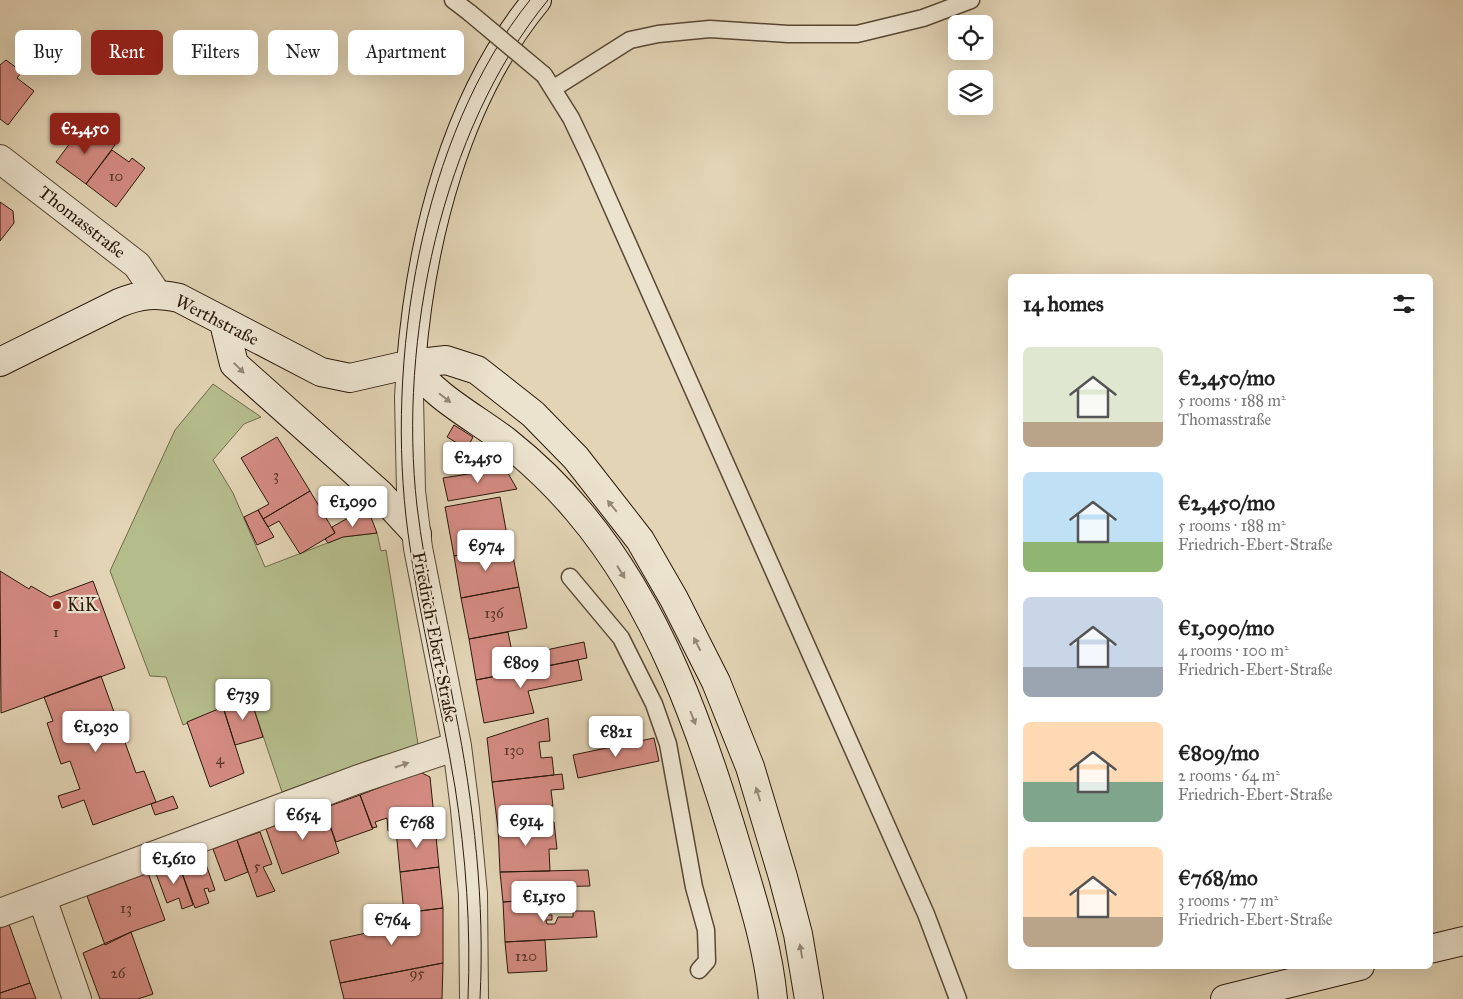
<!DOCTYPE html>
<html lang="en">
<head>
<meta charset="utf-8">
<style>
	:root { --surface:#fff; --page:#f2f2f2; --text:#222; --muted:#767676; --accent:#8f2418 }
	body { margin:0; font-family:"IM FELL Great Primer",serif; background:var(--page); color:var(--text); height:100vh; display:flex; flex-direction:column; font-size:19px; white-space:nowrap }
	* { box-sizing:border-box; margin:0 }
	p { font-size:16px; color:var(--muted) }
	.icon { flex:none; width:28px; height:28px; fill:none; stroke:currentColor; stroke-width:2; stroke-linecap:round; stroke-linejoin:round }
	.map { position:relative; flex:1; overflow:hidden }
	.drawer { position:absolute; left:1008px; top:274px; width:425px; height:695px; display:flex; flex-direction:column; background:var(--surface); border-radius:8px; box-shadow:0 5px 20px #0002 }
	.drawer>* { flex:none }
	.top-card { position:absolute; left:15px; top:30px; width:475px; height:45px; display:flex; gap:10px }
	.controls { position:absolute; left:948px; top:15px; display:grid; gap:10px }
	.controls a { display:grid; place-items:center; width:45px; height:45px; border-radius:8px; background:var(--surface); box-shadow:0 5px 20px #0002; font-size:25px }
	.price { position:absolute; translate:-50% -42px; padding:0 11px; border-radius:5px; background:#fff; color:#222; font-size:16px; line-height:32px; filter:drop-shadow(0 1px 2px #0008) }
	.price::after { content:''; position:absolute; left:50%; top:30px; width:15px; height:11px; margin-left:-8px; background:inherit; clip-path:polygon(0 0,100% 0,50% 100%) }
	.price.selected { background:var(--accent); color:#fff }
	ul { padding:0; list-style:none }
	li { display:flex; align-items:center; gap:15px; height:125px; padding:0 15px }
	li span { display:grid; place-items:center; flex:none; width:140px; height:100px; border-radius:8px; color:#555 }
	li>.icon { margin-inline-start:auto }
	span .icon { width:60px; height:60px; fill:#fffc; stroke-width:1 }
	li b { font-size:21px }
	h2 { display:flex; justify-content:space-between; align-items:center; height:60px; padding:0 15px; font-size:21px }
	.pill { padding:0 18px; border-radius:8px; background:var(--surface); box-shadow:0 5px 20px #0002; font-size:18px; line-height:45px }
	.pill.selected { background:var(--accent); color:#fff }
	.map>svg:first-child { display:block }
	.green { fill:#b5bc8c; stroke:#706a4b }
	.building { fill:#d48b82; stroke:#2b190a }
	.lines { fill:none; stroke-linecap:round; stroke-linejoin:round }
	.lane-casing { stroke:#594835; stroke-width:19 }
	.street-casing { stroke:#594835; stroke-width:30 }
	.secondary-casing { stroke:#2b190a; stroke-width:30 }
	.lane { stroke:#ece3cf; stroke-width:16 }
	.street { stroke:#ece3cf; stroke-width:28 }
	.secondary { stroke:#ece3cf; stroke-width:28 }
	.tram { stroke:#2b190a; stroke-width:1 }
	.lane-bridge-casing { stroke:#594835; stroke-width:19; stroke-linecap:butt }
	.lane-bridge { stroke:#ece3cf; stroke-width:16 }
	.oneway { fill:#958876 }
	.poi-dot { fill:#8f2418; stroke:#ece3cf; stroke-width:2 }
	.labels { text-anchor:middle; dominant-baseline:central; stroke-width:4.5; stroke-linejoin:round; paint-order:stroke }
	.number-label { font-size:15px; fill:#553628 }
	.street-label { font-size:18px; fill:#2b190a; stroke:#ece3cf }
	.poi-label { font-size:18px; fill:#2b190a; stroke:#ece3cf; text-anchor:start }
</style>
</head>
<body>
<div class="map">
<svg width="1463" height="999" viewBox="0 0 1463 999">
	<rect width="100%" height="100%" fill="#e2d4b5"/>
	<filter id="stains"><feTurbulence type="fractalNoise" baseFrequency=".004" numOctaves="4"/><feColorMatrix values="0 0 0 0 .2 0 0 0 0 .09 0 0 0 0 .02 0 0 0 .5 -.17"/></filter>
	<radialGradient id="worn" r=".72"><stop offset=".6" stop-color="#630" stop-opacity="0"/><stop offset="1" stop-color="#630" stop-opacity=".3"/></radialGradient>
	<path class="green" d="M213,384L261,417L244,424L213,460L233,493L265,567L343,537L377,533L381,551L386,550L419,750L380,756L282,792L250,697L183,725L166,677L150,676L110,571L175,430Z"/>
	<path class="building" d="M6,60L22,72L17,78L34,91L8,125L0,119V65Z
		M82,127L99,140L103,136L115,145L86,184L56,162Z
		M112,150L129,162L132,158L145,168L116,207L86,184Z
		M0,202L13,211L14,223L0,241Z
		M454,425L473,437L467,449L447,437Z
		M277,437L310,491L263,519L258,510L269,504L241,458Z
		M505,468L517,489L448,501L443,478Z
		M310,491L335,533L300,554L279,521L268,527L263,519Z
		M500,497L507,535L499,537L502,547L454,556L445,507Z
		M258,510L274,537L257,545L244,517Z
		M364,512H369L377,533L343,537L328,543L325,539L335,533L332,527L348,518L353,522Z
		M511,546L519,587L461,598L454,556Z
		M0,571L29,589L31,586L50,597L93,581L125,668L1,713Z
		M519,587L527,628L469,639L461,598Z
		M508,632L513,657L516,659L527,654L584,642L587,658L476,680L469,639Z
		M578,660L582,680L528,691L534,713L484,723L476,680Z
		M101,676L136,773L144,771L156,802L93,825L84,800L62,808L58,796L80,789L70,761L61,764L47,723L53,721L44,697Z
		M250,697L263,737L235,745L223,707Z
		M223,707L244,773L210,787L187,722Z
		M548,718L550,741L539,742L541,758L552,757L554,775L492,782L487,738Z
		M654,738L659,761L578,778L573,755Z
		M420,772L430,777L435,826L388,831L387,818L375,822L377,827L372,828L360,795Z
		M562,774L564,789L551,790L553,806L539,808L541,823L498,828L492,782Z
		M360,795L373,829L336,842L324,808Z
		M173,796L178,808L155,815L151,804Z
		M324,808L339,853L282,874L266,829Z
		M554,822L557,849H549L550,871L500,872L498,828Z
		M435,826L439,867L400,872L396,830Z
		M260,832L272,864L263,867L275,891L257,897L237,840Z
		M237,840L248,872L225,881L213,849Z
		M202,853L215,890L209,892L208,888L204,889L209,903L195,908L178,862Z
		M178,862L193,905L182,909L179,898L167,903L155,871Z
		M439,867L443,908L404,913L400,872Z
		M588,870L590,886L544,887L545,899L503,902L500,872Z
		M148,873L165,920L131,932L105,945L87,896Z
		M545,899L546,915H552V920H546L547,924H555L558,917H573V911H594L597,937L505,942L503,902Z
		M443,908V963L340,983L330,941L384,929L381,916Z
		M9,924L30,983L0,993V928Z
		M131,932L153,994L138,999H100L83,953Z
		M545,940L547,971L508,973L505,942Z
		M443,963L442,999H344L340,983Z
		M30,983L36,999H0V993Z"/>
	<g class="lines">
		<defs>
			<path id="lane" d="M453,0L470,13
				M544,75L571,118L590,158L926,914L958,999
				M554,88L630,40L658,34L710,29L788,34H857L923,18L971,0
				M570,577L621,638L654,704L668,744L694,887L706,930L707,961L699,970"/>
			<path id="street" d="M0,159L137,265L156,293
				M411,364L409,397L411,491L418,548L457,746L465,809L473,894L474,999
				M42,898L77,999
				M0,913L356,780L457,746"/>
			<path id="secondary" d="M224,323L234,364L380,494L417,534
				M0,362L119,303C141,294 156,293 179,298L321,372L350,378L411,364L446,360L477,370L533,414L576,458L640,540L674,599L716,682L750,767L783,877L798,934L809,999
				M411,364C437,399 473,416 507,442C532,462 558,487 578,511C659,606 702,731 737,848C752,898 768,947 773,999
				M411,364C421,239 456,98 537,0
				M1430,949L1463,941
				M1225,999L1360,966"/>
		</defs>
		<use href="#lane" class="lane-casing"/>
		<use href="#street" class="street-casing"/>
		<use href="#secondary" class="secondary-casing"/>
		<use href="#lane" class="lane"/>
		<use href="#street" class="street"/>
		<use href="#secondary" class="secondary"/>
		<path class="tram" d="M468,999C471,928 466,857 455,787C441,702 419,618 408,533C385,362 420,137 530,0
			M480,999C485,903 474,804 455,710C442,642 425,574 417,506C398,341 441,130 548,0"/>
		<defs>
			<path id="lane-bridge" d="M470,13L544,75"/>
		</defs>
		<use href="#lane-bridge" class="lane-bridge-casing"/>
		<use href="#lane-bridge" class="lane-bridge"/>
	</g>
	<defs><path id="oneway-solid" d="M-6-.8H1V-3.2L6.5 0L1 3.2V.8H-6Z" transform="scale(1.25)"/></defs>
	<g class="oneway">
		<use href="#oneway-solid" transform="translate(239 368) rotate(45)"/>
		<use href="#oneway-solid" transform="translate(445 398) rotate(38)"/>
		<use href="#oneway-solid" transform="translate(612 506) rotate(-130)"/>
		<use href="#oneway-solid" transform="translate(621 572) rotate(58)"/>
		<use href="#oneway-solid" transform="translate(697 644) rotate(-117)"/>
		<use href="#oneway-solid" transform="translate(693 718) rotate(69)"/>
		<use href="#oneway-solid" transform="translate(402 765) rotate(-19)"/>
		<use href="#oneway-solid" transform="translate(758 794) rotate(-107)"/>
		<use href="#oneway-solid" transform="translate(801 951) rotate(-100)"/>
	</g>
	<circle class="poi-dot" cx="57" cy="605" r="5"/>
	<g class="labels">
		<g class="number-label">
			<text x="116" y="176">10</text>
			<text x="276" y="475">3</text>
			<text x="494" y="613">136</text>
			<text x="56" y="632">1</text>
			<text x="514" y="750">130</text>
			<text x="220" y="759">4</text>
			<text x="257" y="866">5</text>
			<text x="126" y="908">13</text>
			<text x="526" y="956">120</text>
			<text x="118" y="973">26</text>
			<text x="417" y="973">95</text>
		</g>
		<g class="street-label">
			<text transform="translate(82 222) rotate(38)">Thomasstraße</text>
			<text transform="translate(217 320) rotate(27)">Werthstraße</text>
			<text transform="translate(435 637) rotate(79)">Friedrich-Ebert-Straße</text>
		</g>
		<g class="poi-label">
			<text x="67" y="605">KiK</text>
		</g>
	</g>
	<rect width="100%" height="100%" filter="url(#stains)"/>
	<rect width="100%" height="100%" fill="url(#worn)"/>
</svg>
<div class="controls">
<a><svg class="icon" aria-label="locate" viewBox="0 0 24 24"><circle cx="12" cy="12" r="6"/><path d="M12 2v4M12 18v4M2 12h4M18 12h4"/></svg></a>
<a><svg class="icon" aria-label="layers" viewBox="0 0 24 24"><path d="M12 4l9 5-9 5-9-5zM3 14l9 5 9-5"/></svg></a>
</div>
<b class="price selected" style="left:85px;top:155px">€2,450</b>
<b class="price" style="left:478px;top:484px">€2,450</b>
<b class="price" style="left:353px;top:528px">€1,090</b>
<b class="price" style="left:486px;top:572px">€974</b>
<b class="price" style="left:521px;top:689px">€809</b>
<b class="price" style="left:243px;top:721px">€739</b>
<b class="price" style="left:96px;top:753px">€1,030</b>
<b class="price" style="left:616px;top:758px">€821</b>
<b class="price" style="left:303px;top:841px">€654</b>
<b class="price" style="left:526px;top:847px">€914</b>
<b class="price" style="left:417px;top:849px">€768</b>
<b class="price" style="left:174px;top:885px">€1,610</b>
<b class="price" style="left:544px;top:923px">€1,150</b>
<b class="price" style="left:392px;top:946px">€764</b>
<div class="top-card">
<a class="pill">Buy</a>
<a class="pill selected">Rent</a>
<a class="pill">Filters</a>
<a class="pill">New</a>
<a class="pill">Apartment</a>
</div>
<section class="drawer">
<h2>14 homes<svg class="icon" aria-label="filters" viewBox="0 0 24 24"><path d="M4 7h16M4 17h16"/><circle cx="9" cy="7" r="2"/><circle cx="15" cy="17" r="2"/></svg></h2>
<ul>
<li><span style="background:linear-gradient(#dfe7d0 75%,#b9a48a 0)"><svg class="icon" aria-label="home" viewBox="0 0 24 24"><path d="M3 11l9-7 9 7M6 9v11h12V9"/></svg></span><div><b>€2,450/mo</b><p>5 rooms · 188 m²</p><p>Thomasstraße</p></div></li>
<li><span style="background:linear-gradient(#bfe0f5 70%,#8fb573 0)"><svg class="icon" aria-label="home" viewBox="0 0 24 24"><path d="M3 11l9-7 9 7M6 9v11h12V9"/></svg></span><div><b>€2,450/mo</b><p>5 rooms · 188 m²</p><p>Friedrich-Ebert-Straße</p></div></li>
<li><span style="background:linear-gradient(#c9d6e8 70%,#9aa5b1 0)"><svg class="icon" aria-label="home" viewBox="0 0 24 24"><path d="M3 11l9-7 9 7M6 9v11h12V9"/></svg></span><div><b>€1,090/mo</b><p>4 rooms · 100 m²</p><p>Friedrich-Ebert-Straße</p></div></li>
<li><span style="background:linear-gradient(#ffd9b3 60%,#7fa58c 0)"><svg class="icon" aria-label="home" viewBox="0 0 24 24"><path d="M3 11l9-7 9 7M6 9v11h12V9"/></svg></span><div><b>€809/mo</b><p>2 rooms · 64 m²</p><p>Friedrich-Ebert-Straße</p></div></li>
<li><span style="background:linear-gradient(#ffd9b3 70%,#b9a48a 0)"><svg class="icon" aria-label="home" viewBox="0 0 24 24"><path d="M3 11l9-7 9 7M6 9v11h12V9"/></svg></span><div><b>€768/mo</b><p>3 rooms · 77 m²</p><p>Friedrich-Ebert-Straße</p></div></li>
</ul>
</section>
</div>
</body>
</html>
